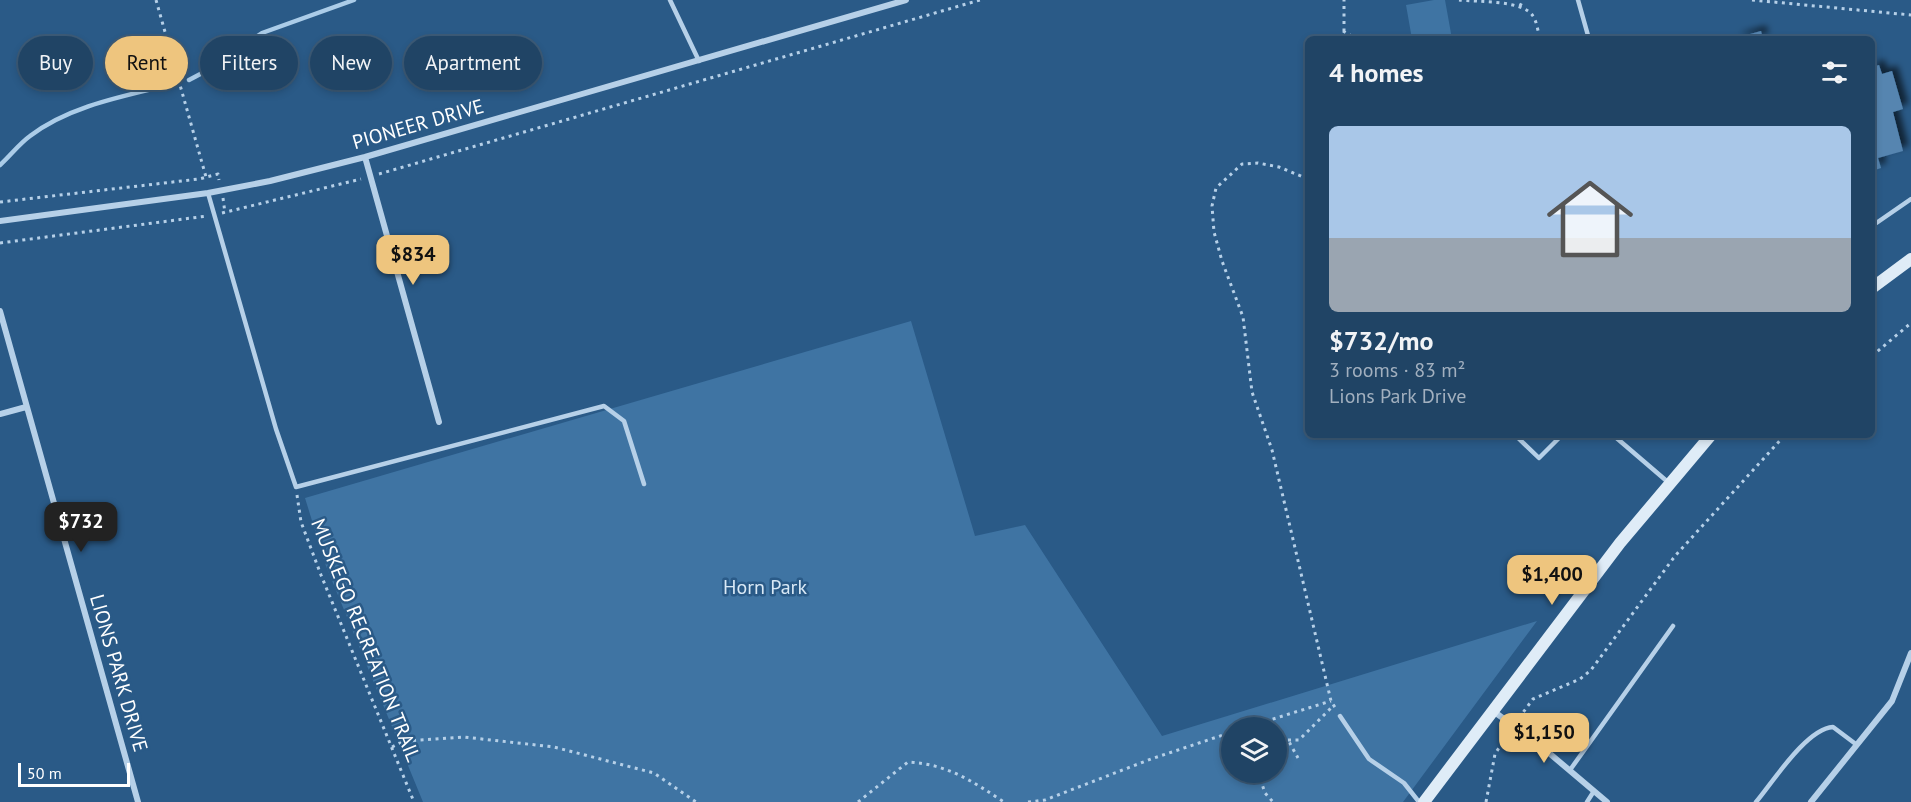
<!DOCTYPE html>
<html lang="en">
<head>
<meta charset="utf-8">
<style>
	:root { --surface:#204465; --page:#2d4e6e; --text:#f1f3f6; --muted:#a2b0bf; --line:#3d5c79; --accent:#eec57e }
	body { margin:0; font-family:"PT Sans",sans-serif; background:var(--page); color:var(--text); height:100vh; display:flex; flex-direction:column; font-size:22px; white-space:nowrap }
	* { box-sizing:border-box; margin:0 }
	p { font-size:20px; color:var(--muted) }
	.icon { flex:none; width:33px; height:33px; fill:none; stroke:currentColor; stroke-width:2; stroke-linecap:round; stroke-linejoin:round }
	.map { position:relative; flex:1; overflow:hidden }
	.details { position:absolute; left:1305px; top:36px; width:570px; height:402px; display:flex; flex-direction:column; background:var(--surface); border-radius:9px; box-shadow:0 3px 9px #0003,0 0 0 2px var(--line) }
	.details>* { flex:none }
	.guide { position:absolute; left:18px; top:36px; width:570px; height:54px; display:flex; gap:12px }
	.fabs { position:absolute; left:1221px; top:717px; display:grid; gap:12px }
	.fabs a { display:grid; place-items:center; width:66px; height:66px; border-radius:50%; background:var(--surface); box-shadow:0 3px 9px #0003,0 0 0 2px var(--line); font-size:30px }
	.scale { position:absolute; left:18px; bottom:15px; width:112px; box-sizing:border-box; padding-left:6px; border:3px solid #fff; border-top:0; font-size:16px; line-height:21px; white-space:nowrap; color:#fff; -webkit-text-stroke:4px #2a5a87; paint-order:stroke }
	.price { position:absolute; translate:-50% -51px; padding:0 14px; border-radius:12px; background:var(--accent); color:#111; font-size:20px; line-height:39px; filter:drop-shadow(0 2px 3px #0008) }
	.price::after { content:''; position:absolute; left:50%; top:36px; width:18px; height:14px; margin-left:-9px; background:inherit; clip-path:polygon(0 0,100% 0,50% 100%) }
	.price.active { background:#222; color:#fff }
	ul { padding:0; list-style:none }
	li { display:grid; align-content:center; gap:12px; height:318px; padding:0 24px }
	li span { display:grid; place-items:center; height:186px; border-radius:9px; color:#555 }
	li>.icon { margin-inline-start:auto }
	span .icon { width:108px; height:108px; fill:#fffc; stroke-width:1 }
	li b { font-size:26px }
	h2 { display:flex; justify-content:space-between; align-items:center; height:72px; padding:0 24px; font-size:26px }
	.pill { padding:0 21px; border-radius:27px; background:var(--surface); box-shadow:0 3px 9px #0003,0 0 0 2px var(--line); font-size:21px; line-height:54px }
	.pill.active { background:var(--accent); color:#111 }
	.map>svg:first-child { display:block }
	.green { fill:#3f74a3; fill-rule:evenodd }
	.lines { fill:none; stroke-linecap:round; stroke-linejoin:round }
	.stream { stroke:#abcce8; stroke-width:4.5 }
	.building { fill:#5685b0; filter:url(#shadow) }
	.path { stroke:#b6d0e8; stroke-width:3; stroke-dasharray:3 4.5; stroke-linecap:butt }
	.lane { stroke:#b6d0e8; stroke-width:4.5 }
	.street { stroke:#b6d0e8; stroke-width:6 }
	.secondary { stroke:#dfecf7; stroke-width:12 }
	.labels { text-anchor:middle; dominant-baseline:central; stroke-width:5; stroke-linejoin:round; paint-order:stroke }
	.street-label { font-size:20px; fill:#fff; stroke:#2a5a87 }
	.park-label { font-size:20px; fill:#d9e9f6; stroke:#2a5a87 }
</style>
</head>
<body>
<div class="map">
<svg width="1911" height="802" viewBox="0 0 1911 802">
	<defs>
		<filter id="shadow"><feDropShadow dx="5.5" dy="-5.5" stdDeviation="3" flood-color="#0009"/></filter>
	</defs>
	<rect width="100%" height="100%" fill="#2a5a87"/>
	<path class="green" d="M1434,0H1445L1452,39H1412L1406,5Z
		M911,321L975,536L1025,525L1162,736L1537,621L1403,802H423L326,566L305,498ZM1232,728H1276V772H1232Z"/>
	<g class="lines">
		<path class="stream" d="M189,80L206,71L262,33L354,0
			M0,165C10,156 19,144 30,136C69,106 124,96 169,85"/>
	</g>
	<path class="building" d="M1761,31L1763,39H1736V38Z
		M1879,65L1882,74L1892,71L1903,109L1893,112L1903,151L1878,158L1881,168L1872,171V67Z"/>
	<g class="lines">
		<path class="path" d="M156,0L206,177
			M1459,0C1478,2 1523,0 1533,16C1537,22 1538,32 1540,39
			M1752,0L1911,15
			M1520,6L1523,0
			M1343,31L1357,39
			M1344,39V0
			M379,174L980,0
			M1308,179L1279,167L1258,163L1242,164L1216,188L1212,206L1214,232L1222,261L1243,317L1252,392L1272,450L1331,701L1336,709
			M223,198L225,213
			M0,202L199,179L218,174L219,180
			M222,213L361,179
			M0,243L207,216
			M1872,356L1911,323
			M297,495L301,522L321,575L414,802
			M1519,718L1533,699L1580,679L1591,670L1675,556L1785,435
			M1244,728L1331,701
			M1288,740H1299L1334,705
			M1276,742L1288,740L1298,758
			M392,747L404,741L464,737L554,747L654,773L696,802
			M1258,772L1265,793L1273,802
			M858,802L908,762C947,764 972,781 1004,802
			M1028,802L1045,800L1151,759L1232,732
			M1486,802L1495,754L1509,733"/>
		<path class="lane" d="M670,0L699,61
			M1578,0L1589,39
			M208,193L276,429L296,487L604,406L624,421L644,484
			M1872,226L1911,199
			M1515,435L1539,458L1562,435
			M1613,435L1669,483
			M1340,716L1369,759L1404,783L1419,802
			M1570,770L1673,626
			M1587,802L1594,791
			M1756,802C1773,782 1806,729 1833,727L1857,745"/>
		<path class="street" d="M365,157L439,422
			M0,221L208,193L270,181L365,157L906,0
			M0,311L138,802
			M0,414L26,407
			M1493,711L1536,742L1607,802
			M1811,802L1892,701L1911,653"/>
		<path class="secondary" d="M1872,288L1911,259
			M1424,802L1620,543L1711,435"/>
	</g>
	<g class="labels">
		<g class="street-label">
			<text transform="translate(418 124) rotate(-16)">PIONEER DRIVE</text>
			<text transform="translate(366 640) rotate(68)">MUSKEGO RECREATION TRAIL</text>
			<text transform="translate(119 673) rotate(74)">LIONS PARK DRIVE</text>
		</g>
		<g class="park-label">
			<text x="765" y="587">Horn Park</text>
		</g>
	</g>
</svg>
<div class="fabs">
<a><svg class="icon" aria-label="layers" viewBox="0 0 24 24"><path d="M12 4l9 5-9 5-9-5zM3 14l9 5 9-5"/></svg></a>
</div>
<div class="scale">50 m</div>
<b class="price" style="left:413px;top:286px">$834</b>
<b class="price active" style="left:81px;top:553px">$732</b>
<b class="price" style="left:1552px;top:606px">$1,400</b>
<b class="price" style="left:1544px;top:764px">$1,150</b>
<div class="guide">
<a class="pill">Buy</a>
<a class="pill active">Rent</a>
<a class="pill">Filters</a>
<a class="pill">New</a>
<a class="pill">Apartment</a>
</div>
<section class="details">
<h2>4 homes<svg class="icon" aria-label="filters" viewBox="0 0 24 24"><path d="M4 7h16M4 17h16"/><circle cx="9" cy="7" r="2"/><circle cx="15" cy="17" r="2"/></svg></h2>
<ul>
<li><span style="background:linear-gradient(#a9c7e8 60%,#9aa5b1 0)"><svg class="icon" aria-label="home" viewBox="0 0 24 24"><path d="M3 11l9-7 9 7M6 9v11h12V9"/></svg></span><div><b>$732/mo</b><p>3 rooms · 83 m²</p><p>Lions Park Drive</p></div></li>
</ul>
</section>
</div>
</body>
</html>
